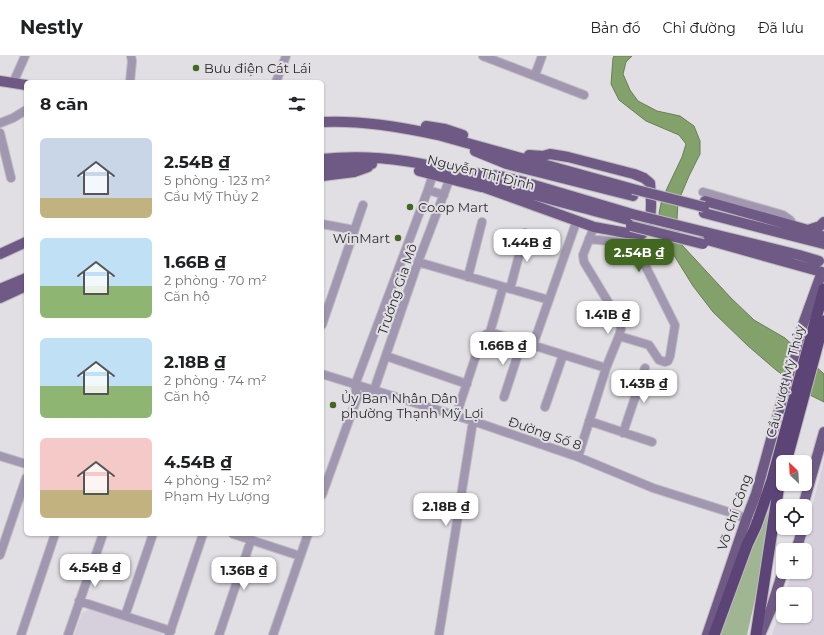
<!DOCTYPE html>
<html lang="vi">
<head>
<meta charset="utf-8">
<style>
	:root { --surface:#fff; --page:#f2f2f2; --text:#202124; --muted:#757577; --line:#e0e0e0; --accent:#426720 }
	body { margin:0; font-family:Montserrat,sans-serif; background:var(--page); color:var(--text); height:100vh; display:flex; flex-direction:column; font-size:15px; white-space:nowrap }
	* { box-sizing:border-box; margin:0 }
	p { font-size:13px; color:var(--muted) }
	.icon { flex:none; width:22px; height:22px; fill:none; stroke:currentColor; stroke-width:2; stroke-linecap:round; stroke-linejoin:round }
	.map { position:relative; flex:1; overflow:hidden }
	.panel { position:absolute; left:24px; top:24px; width:300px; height:456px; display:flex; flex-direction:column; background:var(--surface); border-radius:6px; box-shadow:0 1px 3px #0004 }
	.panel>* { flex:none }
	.needle { width:26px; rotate:335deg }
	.buttons { position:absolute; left:776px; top:399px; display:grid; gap:8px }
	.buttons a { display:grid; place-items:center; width:36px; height:36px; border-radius:6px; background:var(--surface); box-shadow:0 1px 3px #0004; font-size:20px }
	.price { position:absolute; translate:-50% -34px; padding:0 9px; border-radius:8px; background:#fff; color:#222; font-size:13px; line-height:26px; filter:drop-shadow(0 1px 2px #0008) }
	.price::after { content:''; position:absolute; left:50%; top:24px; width:12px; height:9px; margin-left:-6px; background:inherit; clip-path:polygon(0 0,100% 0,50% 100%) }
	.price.on { background:var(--accent); color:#fff }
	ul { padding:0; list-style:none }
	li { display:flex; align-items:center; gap:12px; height:100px; padding:0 16px }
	li span { display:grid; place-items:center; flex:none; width:112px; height:80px; border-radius:6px; color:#555 }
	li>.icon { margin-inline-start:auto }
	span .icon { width:48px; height:48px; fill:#fffc; stroke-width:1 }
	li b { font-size:17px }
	h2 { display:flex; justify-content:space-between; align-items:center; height:48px; padding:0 16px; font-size:17px }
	header { display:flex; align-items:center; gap:24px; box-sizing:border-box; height:56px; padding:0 20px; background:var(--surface); border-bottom:1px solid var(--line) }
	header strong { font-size:19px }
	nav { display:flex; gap:22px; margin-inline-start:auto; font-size:14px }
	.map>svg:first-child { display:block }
	.built { fill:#d5d0dc }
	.green { fill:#a0b591 }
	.water { fill:#83a26b; stroke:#697e58 }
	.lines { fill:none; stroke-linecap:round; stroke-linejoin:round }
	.minor-casing { stroke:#bdbbbf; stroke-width:10 }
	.major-casing { stroke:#bdbbbf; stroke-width:12 }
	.highway-casing { stroke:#bdbbbf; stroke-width:13 }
	.minor { stroke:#a297b0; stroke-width:8 }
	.major { stroke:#6f5a86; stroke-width:10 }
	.highway { stroke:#5d4477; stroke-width:11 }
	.major-bridge-casing { stroke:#bdbbbf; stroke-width:12; stroke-linecap:butt }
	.major-bridge { stroke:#6f5a86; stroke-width:10 }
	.poi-dot { fill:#426720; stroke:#e1dfe4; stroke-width:1.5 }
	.labels { text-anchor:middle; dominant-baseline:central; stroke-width:4; stroke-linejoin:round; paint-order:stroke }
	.poi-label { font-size:13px; fill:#2b2b2c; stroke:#e1dfe4; text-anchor:start }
	.street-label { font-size:13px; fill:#2b2b2c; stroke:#e1dfe4 }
</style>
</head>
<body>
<header>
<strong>Nestly</strong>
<nav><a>Bản đồ</a><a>Chỉ đường</a><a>Đã lưu</a></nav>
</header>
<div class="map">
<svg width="824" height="579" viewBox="0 0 824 579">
	<rect width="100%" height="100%" fill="#e1dfe4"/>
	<path class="built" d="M824,404V579H772L783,546V560H805V538H785L792,516H805V494H799L808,467Z
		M89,553L160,577L163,579H74L82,557Z"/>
	<path class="green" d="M770,452L759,526L747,579H717L731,540Z"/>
	<path class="water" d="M614,0H632L626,6L623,18L630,34L638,45L657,55L680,60L694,70L700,85V98L689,120L678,146L677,163L682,189L731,242L754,264L785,282L824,318V346L810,339L776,314L747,289L713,256L693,230L667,188L659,157L662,143L682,101L686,88L679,79L646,65L619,44L611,28L613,2Z"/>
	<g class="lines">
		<defs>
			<path id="minor" d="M483,0L584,39
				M535,19L542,0
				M130,26L132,5L131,0
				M276,26L286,0
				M13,27L25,0
				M0,67L13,62L26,54
				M0,77L11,122
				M428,134L444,139
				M703,136L783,159L790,164L794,170
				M322,168L354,174
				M589,183L627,187L636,191L675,269L670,300L668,305L665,306L659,304L649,289L619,280
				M418,206L549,244
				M468,221L482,166
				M510,233L525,177
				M322,269L363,149
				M490,276L503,231
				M533,289L577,164
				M386,300L467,328
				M322,318L473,365L578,401L653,432L738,459L756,470
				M504,341L522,286
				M357,342L374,334L418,206L450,122
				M545,351L563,299
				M456,360L481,284L485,279L490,276L606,312
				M589,365L652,386
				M623,377L645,312
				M0,400L26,408
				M578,401L606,312L619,280L621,273L619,264L584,206L583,199L594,171
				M322,439L357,342L355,329L428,134L433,118
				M233,478L300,500
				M0,499L26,422
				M79,545L171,575
				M125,560L153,478
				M21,579L55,478
				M68,579L103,478
				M169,579L203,478
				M219,579L251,484
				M273,579L308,478
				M439,579L473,365"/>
			<path id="major" d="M0,25L26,29
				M322,66C360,64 400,71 438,79L633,133
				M426,70L445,73L463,79
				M475,95L507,108L633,140
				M322,103C368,98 415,104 460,117C470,119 479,124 489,126C536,140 584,152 632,165
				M322,111L349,108H372
				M419,115L481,131
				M472,117L500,120L524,126L632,158
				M322,120L354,116L368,111
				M483,131L594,171L627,177L642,178C654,167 651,142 650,127L644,122L634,118L568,101L550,98L543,100L529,99
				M705,145L808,174L824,181
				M704,157L824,188
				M808,174L820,170L824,166
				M705,176L799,199L819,205
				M704,183L822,216
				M0,198L26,186
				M0,233L26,222
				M0,242L26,230
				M803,450L824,376
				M796,494L803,472
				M707,579L746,464L756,438L802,271L822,216
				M760,579L771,553L783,515"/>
			<path id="highway" d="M786,406L824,265
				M714,579L747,489L756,470L772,424L824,233
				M756,579L779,429L783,416"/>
		</defs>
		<use href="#minor" class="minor-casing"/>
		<use href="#major" class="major-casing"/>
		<use href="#highway" class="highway-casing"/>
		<use href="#minor" class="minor"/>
		<use href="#major" class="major"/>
		<use href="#highway" class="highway"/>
		<defs>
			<path id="major-bridge" d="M633,133L704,151
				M632,158L705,176
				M631,170L703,188"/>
		</defs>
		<use href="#major-bridge" class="major-bridge-casing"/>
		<use href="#major-bridge" class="major-bridge"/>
	</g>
	<g class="poi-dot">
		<circle cx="196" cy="12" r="4"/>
		<circle cx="410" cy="151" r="4"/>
		<circle cx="398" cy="182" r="4"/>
		<circle cx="333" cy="349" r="4"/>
	</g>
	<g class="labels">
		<g class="poi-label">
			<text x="204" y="12">Bưu điện Cát Lái</text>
			<text x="418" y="151">Co.op Mart</text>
			<text x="390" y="182" text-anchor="end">WinMart</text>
			<text x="341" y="342">Ủy Ban Nhân Dân<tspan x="341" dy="15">phường Thạnh Mỹ Lợi</tspan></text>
		</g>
		<g class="street-label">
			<text transform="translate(481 116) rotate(14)">Nguyễn Thị Định</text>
			<text transform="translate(397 233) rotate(-71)">Trương Gia Mô</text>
			<text transform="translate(785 325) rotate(-75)">Cầu vượt Mỹ Thủy</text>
			<text transform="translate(545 377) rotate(19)">Đường Số 8</text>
			<text transform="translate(734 456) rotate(-71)">Võ Chí Công</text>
		</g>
	</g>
</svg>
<div class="buttons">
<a><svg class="needle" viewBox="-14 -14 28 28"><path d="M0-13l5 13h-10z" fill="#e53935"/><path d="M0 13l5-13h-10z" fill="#757577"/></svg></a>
<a><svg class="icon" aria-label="locate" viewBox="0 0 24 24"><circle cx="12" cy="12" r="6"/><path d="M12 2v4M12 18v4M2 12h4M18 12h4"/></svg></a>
<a>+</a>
<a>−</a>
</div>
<b class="price" style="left:527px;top:207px">1.44B ₫</b>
<b class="price on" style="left:639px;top:217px">2.54B ₫</b>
<b class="price" style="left:608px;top:279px">1.41B ₫</b>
<b class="price" style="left:503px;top:310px">1.66B ₫</b>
<b class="price" style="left:644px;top:348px">1.43B ₫</b>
<b class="price" style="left:446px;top:471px">2.18B ₫</b>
<b class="price" style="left:95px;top:532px">4.54B ₫</b>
<b class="price" style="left:244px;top:535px">1.36B ₫</b>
<section class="panel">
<h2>8 căn<svg class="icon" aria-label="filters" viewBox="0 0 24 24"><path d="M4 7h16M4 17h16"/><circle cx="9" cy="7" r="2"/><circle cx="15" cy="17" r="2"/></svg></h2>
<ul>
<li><span style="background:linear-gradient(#c9d6e8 75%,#c2b280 0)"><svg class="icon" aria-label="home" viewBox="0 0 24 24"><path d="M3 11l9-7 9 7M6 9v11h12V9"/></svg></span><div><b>2.54B ₫</b><p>5 phòng · 123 m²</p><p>Cầu Mỹ Thủy 2</p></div></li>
<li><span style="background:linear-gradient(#bfe0f5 60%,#8fb573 0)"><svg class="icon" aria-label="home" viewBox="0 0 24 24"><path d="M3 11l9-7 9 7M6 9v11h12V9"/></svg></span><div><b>1.66B ₫</b><p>2 phòng · 70 m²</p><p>Căn hộ</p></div></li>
<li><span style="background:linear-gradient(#bfe0f5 60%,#8fb573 0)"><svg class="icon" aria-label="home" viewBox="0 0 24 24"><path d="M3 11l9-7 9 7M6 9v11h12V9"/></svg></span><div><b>2.18B ₫</b><p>2 phòng · 74 m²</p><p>Căn hộ</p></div></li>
<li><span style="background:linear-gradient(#f6c9c9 65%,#c2b280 0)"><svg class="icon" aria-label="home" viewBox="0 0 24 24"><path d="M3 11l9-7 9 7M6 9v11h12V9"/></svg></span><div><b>4.54B ₫</b><p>4 phòng · 152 m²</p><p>Phạm Hy Lượng</p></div></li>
</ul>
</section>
</div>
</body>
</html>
